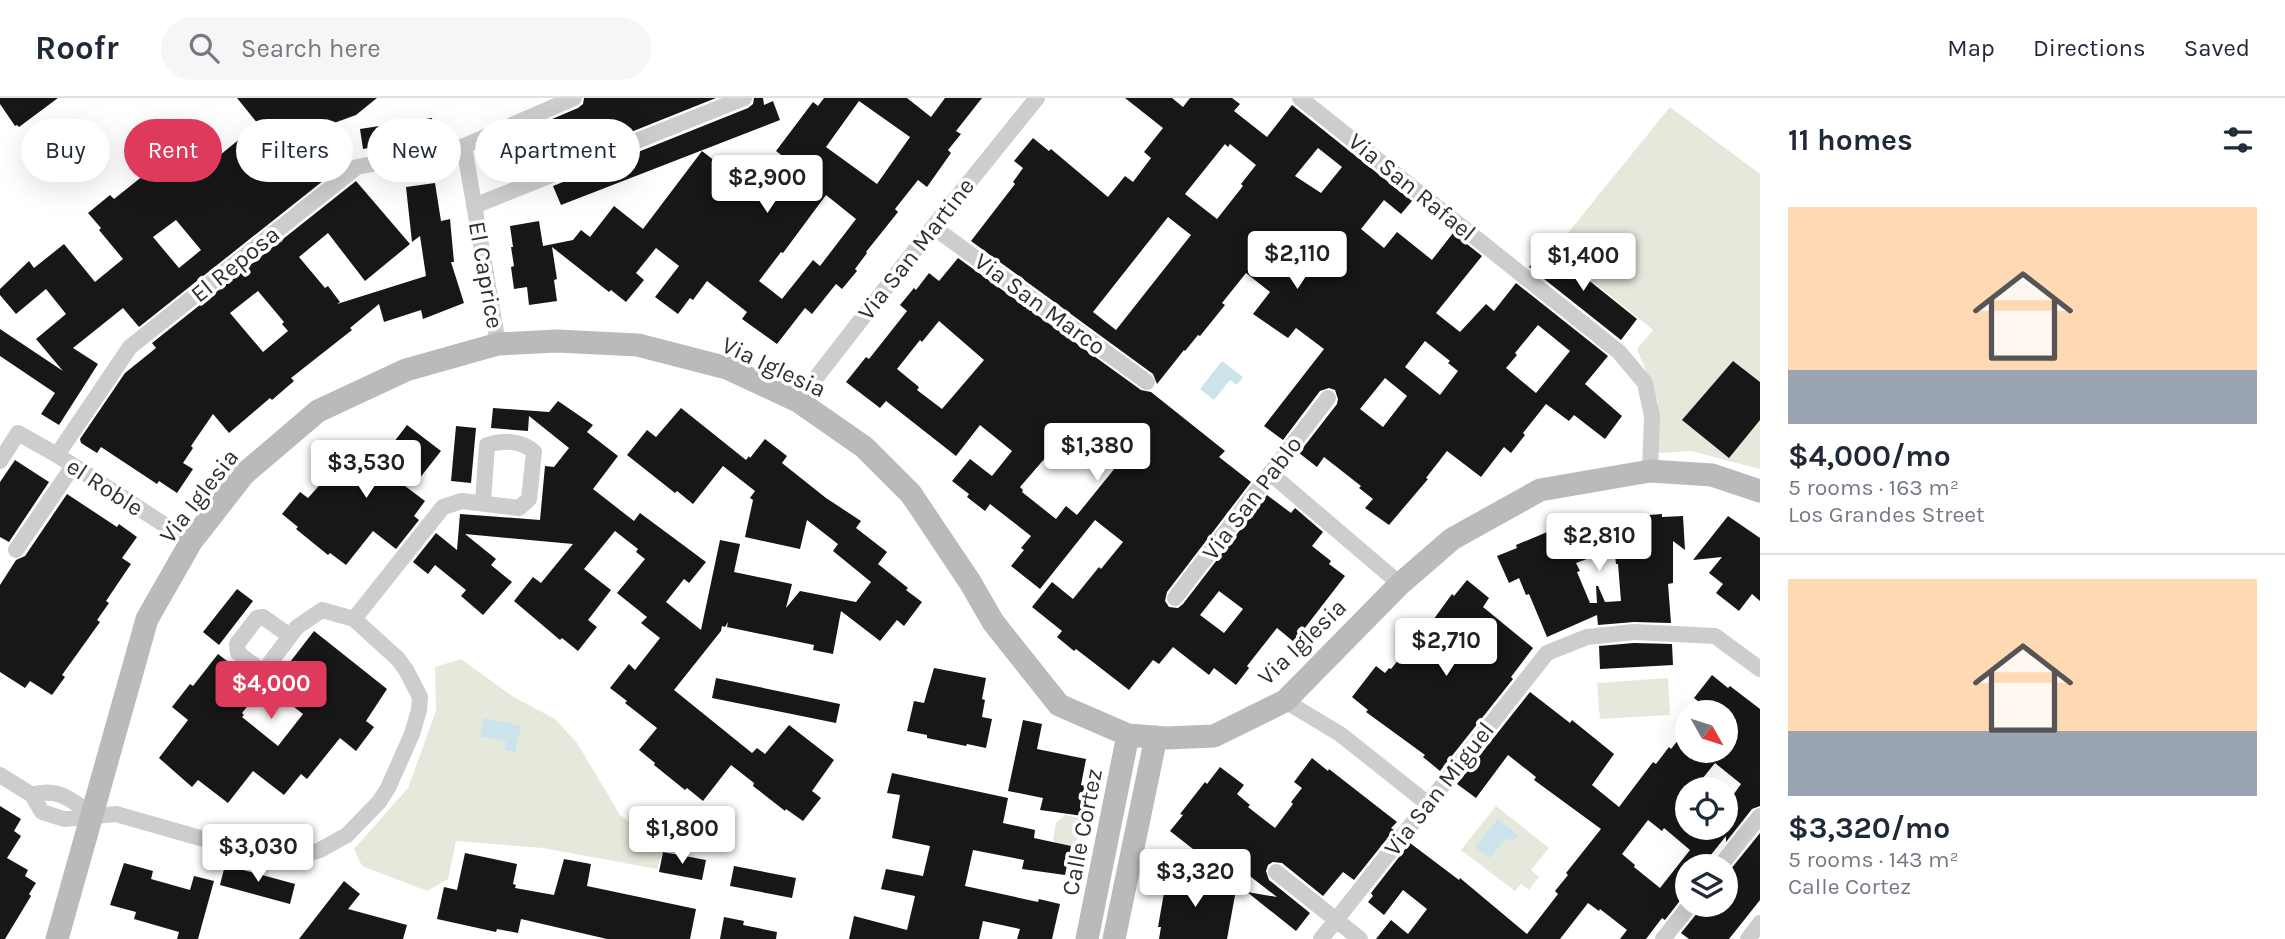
<!DOCTYPE html>
<html lang="en">
<head>
<meta charset="utf-8">
<style>
	:root { --surface:#fff; --page:#f6f6f7; --text:#1f2937; --muted:#747a83; --line:#e0e1e3; --accent:#de3b5c }
	body { margin:0; font-family:Karla,sans-serif; background:var(--page); color:var(--text); height:100vh; display:flex; flex-direction:column; font-size:26px; white-space:nowrap }
	* { box-sizing:border-box; margin:0 }
	p { font-size:23px; color:var(--muted) }
	.icon { flex:none; width:38px; height:38px; fill:none; stroke:currentColor; stroke-width:2; stroke-linecap:round; stroke-linejoin:round }
	.map { position:relative; flex:1; overflow:hidden }
	.details { display:flex; flex-direction:column; background:var(--surface); width:525px }
	.details>* { flex:none }
	.hud { position:absolute; left:21px; top:21px; width:665px; height:63px; display:flex; gap:14px }
	.needle { width:46px; rotate:129deg }
	.tools { position:absolute; left:1675px; top:602px; display:grid; gap:14px }
	.tools a { display:grid; place-items:center; width:63px; height:63px; border-radius:50%; background:var(--surface); box-shadow:0 7px 28px #0002; font-size:35px }
	.price { position:absolute; translate:-50% -60px; padding:0 16px; border-radius:7px; background:#fff; color:#222; font-size:23px; line-height:46px; filter:drop-shadow(0 2px 4px #0008) }
	.price::after { content:''; position:absolute; left:50%; top:42px; width:21px; height:16px; margin-left:-10px; background:inherit; clip-path:polygon(0 0,100% 0,50% 100%) }
	.price.selected { background:var(--accent); color:#fff }
	ul { padding:0; list-style:none }
	li { display:grid; align-content:center; gap:14px; height:371px; padding:0 28px }
	li+li { border-top:2px solid var(--line) }
	li span { display:grid; place-items:center; height:217px; border-radius:0px; color:#555 }
	li>.icon { margin-inline-start:auto }
	span .icon { width:126px; height:126px; fill:#fffc; stroke-width:1 }
	li b { font-size:30px }
	h2 { display:flex; justify-content:space-between; align-items:center; height:84px; padding:0 28px; font-size:30px }
	.pill { padding:0 24px; border-radius:32px; background:var(--surface); box-shadow:0 7px 28px #0002; font-size:24px; line-height:63px }
	.pill.selected { background:var(--accent); color:#fff }
	header { display:flex; align-items:center; gap:42px; box-sizing:border-box; height:98px; padding:0 35px; background:var(--surface); border-bottom:2px solid var(--line) }
	header strong { font-size:33px }
	nav { display:flex; gap:38px; margin-inline-start:auto; font-size:24px }
	.search { width:490px; height:63px; background:var(--page); display:flex; align-items:center; gap:18px; box-sizing:border-box; padding:0 24px; border-radius:38px; color:var(--muted); font-size:26px }
	main { display:flex; flex:1; min-height:0 }
	.map>svg:first-child { display:block }
	.green { fill:#e5e9dc }
	.water { fill:#cce3eb }
	.building { fill:#171717; fill-rule:evenodd }
	.lines { fill:none; stroke-linecap:round; stroke-linejoin:round }
	.street { stroke:#cdcdcd; stroke-width:16 }
	.secondary { stroke:#bababa; stroke-width:23 }
	.labels { text-anchor:middle; dominant-baseline:central; stroke-width:7; stroke-linejoin:round; paint-order:stroke }
	.street-label { font-size:24px; fill:#303030; stroke:#fff }
</style>
</head>
<body>
<header>
<strong>Roofr</strong>
<div class="search"><svg class="icon" aria-label="search" viewBox="0 0 24 24"><circle cx="10" cy="10" r="6"/><path d="M15 15l6 6"/></svg>Search here</div>
<nav><a>Map</a><a>Directions</a><a>Saved</a></nav>
</header>
<main>
<div class="map">
<svg width="1760" height="841" viewBox="0 0 1760 841">
	<rect width="100%" height="100%" fill="#fff"/>
	<path class="green" d="M1670,9L1760,76V371L1691,353L1658,355V303L1637,251L1653,232L1554,152Z
		M461,561L512,598L555,621L577,645L620,717L664,750L657,771L543,750L456,743L448,781L427,793L362,768L354,751L408,690L436,613L435,569Z
		M1668,580L1670,617L1600,621L1597,585Z
		M1496,708L1549,750L1531,772L1539,779L1529,792L1521,786L1515,793L1461,752Z
		M1065,717L1083,721L1080,739L1070,749L1059,747L1053,742L1056,725Z"/>
	<path class="water" d="M1222,263L1243,279L1237,287L1230,282L1214,302L1200,291Z
		M484,620L521,628L515,654L505,652L506,644L480,638Z
		M1498,721L1518,737L1512,744L1506,740L1490,760L1475,749Z"/>
	<path class="building" d="M0,0H58L19,29L17,27L15,28L0,6Z
		M237,0H377L356,17L323,29L327,41L324,43L343,67L139,229L123,210L73,250L98,266L59,327L41,316L55,295L0,258V231L63,273L36,241L66,216L46,191L16,216L0,197V191L29,163L34,170L64,146L95,184L123,161L99,132L101,130L88,115L110,97L114,101L159,65L173,82L214,50L220,57L258,26ZM176,122L201,152L179,170L153,139Z
		M584,0H716L546,68L531,30L578,10L583,6Z
		M754,0H763L764,7L773,3L780,22L561,107L553,88L748,10L753,6Z
		M824,0H907L931,19L945,0H982L956,33L961,36L948,52L951,55L927,89L918,82L895,111L898,114L866,154L867,155L855,171L857,173L842,191L836,186L812,216L805,210L777,246L742,221L747,214L707,183L693,202L690,200L678,216L655,199L679,168L656,150L636,175L644,182L626,204L611,192L609,194L552,149L557,181L554,182L557,203L529,207L527,189L514,191L511,169L514,168L511,149H513L510,128L539,123L543,148L573,142L581,132L590,139L614,108L643,131L702,53L747,88L757,75L773,88L792,65L776,53L813,4L818,8ZM859,3L910,39L877,86L826,49ZM826,97L856,121L820,168L813,162L782,201L759,183L781,154L783,155Z
		M1125,0H1172L1183,9L1190,0H1232L1240,6L1234,13L1267,39L1292,7L1412,103L1401,116L1384,102L1361,131L1384,150L1397,134L1432,162L1453,135L1482,158L1436,215L1460,234L1486,206L1494,213L1516,185L1608,258L1585,286L1622,318L1605,341L1574,317L1569,323L1546,306L1523,335L1525,337L1511,355L1504,349L1481,379L1447,353L1426,380L1428,381L1389,427L1365,410L1373,401L1359,390L1361,388L1324,359L1317,369L1299,355L1337,306L1338,301L1335,292L1329,290L1320,293L1283,342L1264,328L1324,251L1296,230L1288,240L1253,216L1270,194L1246,175L1222,205L1225,207L1200,238L1198,237L1185,253L1184,252L1157,286L1153,276L971,143L1015,86L1013,84L1023,70L1014,63L1033,40L1049,53L1051,51L1108,99L1125,78L1133,84L1151,60L1144,54L1163,30ZM1225,46L1228,49L1230,46L1256,67L1241,86L1243,88L1217,121L1185,96ZM1318,50L1342,69L1321,95L1295,78ZM1168,119L1191,137L1116,232L1093,214ZM1538,227L1570,253L1536,295L1506,270L1517,257L1515,255ZM1425,243L1450,263L1448,265L1458,273L1440,297L1405,269ZM1385,280L1407,298L1383,329L1360,311Z
		M432,20L435,39L363,51L360,31Z
		M356,83L410,146L365,183L328,135L299,159L325,190L328,188L340,204L337,206L426,178L420,138L412,144L406,89L435,85L441,123L450,121L454,164H451L464,205L423,221L421,212L384,224L379,206L350,230L352,232L291,280L294,283L272,302L270,300L229,335L213,316L191,348L193,350L183,365L193,371L177,395L159,383L157,386L101,349L97,355L81,345L80,341L125,275L156,250L152,245ZM258,193L284,224L282,226L288,233L263,254L230,215Z
		M1546,148L1637,221L1621,242L1529,169Z
		M958,160L1141,292L1151,294L1225,353L1219,359L1251,384L1167,494L1165,503L1169,509L1178,510L1183,506L1267,397L1291,415L1295,410L1323,434L1312,448L1331,463L1329,466L1345,478L1294,544L1277,530L1247,568L1249,570L1236,587L1214,570L1209,577L1173,549L1159,566L1153,562L1129,592L1076,551L1074,553L1057,539L1062,533L1032,509L1052,484L1073,501L1099,469L1101,471L1123,444L1095,422L1040,491L1011,468L1024,452L1021,450L1031,438L990,406L985,413L967,399L969,396L952,383L970,361L992,378L1012,353L980,327L956,358L886,303L880,310L846,284L866,259L869,261L907,213L900,207L914,190L916,192L929,175L939,183ZM939,223L984,262L942,311L917,292L919,289L897,271L920,242L922,244ZM1072,329L1106,356L1103,360L1115,370L1077,417L1066,408L1056,421L1022,394L1023,392L1020,389ZM1219,493L1243,511L1224,535L1200,517Z
		M1733,263L1760,284V322L1729,360L1682,322Z
		M558,303L593,327L587,334L618,358L593,391L634,423L640,415L706,464L689,485L684,481L666,504L701,532L720,442L740,446L734,474L792,486L786,510L800,493L856,504L871,484L833,453L838,446L807,422L800,451L745,439L753,402L750,400L755,393L723,368L693,406L677,393L675,395L627,357L647,332L656,339L681,310L746,362L749,358L750,360L765,341L787,358L782,365L826,400L861,423L856,430L887,454L878,466L908,490L906,492L922,504L904,528L897,522L880,543L841,513L833,556L813,552L814,547L727,529L728,524L725,529L722,528L721,533L674,592L752,655L757,650L765,656L789,627L834,662L812,693L821,700L803,723L786,711L785,713L753,688L754,685L731,667L703,703L687,690L685,692L654,667L655,665L639,652L657,630L625,605L627,603L610,590L629,566L635,572L660,540L641,525L647,519L617,495L645,461L636,454L638,451L615,433L584,471L611,492L588,522L597,529L578,553L562,540L560,542L514,503L533,479L541,485L573,446L465,436L496,461L491,467L512,484L483,517L461,498L466,492L435,467L428,476L413,464L436,435L457,452L460,416L540,422L545,368L554,369L569,350L529,318L528,333L491,330L493,310L549,314Z
		M407,327L441,353L419,381L393,379L425,403L414,418L419,422L396,451L373,433L346,467L330,455L328,457L296,431L298,429L282,416L300,394L308,400L333,372L350,385L383,343L390,349Z
		M456,328L476,330L471,385L451,383Z
		M15,362L49,384L9,444L0,439V384Z
		M67,396L117,429L119,426L137,439L122,460L131,466L106,503L109,505L97,522L100,524L62,577L65,579L52,597L30,583L25,590L0,574V487L16,462L25,458Z
		M1662,416V419L1683,418L1685,452L1673,443V485L1668,486L1671,525L1634,524L1598,527L1597,517L1547,539L1529,496L1526,497L1519,480L1509,485L1497,458L1517,450L1516,447L1552,432L1553,434L1572,426L1587,461L1576,465L1580,473L1577,474L1590,505H1597L1596,488H1598L1605,504L1621,503L1618,466H1616L1614,449L1604,453L1602,422L1623,421V419Z
		M1728,418L1760,440V503L1752,496L1739,513L1716,495L1723,486L1709,475L1722,459L1693,462Z
		M1467,482L1489,500L1483,509L1533,550L1511,579L1513,581L1440,673L1423,659L1425,657L1366,614L1368,612L1352,599L1376,568L1385,575L1389,570L1391,571L1404,555L1407,558L1452,496L1454,498Z
		M237,491L253,503L219,547L203,534Z
		M314,533L387,591L366,623L374,629L356,653L340,640L307,681L301,676L284,697L253,673L228,705L198,682L192,689L159,660L188,622L172,609L190,586L193,588L218,556L262,590L242,615L244,617L242,619L278,648L303,616L270,590Z
		M1634,545L1672,546L1673,567L1600,571L1599,548Z
		M934,570L986,580L982,601L985,602L982,619L992,621L986,650L967,646L966,648L927,640V637L907,633L914,603L924,605Z
		M1712,577L1728,590L1730,588L1760,611V708L1752,711L1726,744V738L1702,768H1687V797L1682,800L1665,822L1662,820L1646,841H1620L1627,832L1600,811L1599,813L1588,805L1560,841H1376L1391,822L1408,836L1427,811L1403,792L1384,817L1368,804L1373,798L1371,795L1410,745L1459,782L1460,780L1527,836L1558,796L1555,793L1568,777L1566,775L1601,731L1534,682L1536,679L1508,657L1476,700L1457,686L1530,594L1570,625L1572,622L1614,656L1592,687L1619,709L1653,664L1656,666L1669,649L1671,651L1687,631V653H1726V614H1697L1703,607L1694,600ZM1715,665L1741,686L1726,707V730H1687V691H1694ZM1648,722L1662,733L1664,730L1690,752L1660,790L1634,769L1635,767L1622,756Z
		M716,580L840,606L836,625L712,600Z
		M1023,622L1042,626L1037,651L1086,661L1081,687L1090,689L1083,718L1040,712L1043,700L1008,693Z
		M1312,660L1328,673L1329,671L1397,724L1391,730L1394,732L1354,782L1343,774L1323,798L1282,765L1273,764L1268,767L1266,773L1269,782L1310,815L1296,833L1247,794L1277,799L1215,751L1207,762L1170,733L1183,717L1180,716L1205,684L1207,686L1220,669L1244,687L1237,696L1250,707L1248,709L1275,730L1293,706L1291,704L1302,690L1294,684Z
		M892,675L1008,700L1003,725L1035,732L1034,740L1071,748L1065,777L1022,771L1024,762L973,752L965,788L1038,804L1039,801L1060,806L1052,841H1017L1020,831L983,823L979,841H849L854,818L907,832L915,798L881,791L886,771L923,778L930,748L892,740L900,697L887,695Z
		M0,708L21,721L14,733L21,738L7,760L28,772L25,778L36,785L29,796L31,798L5,841H0Z
		M1760,735V802L1729,841H1689L1681,835L1698,814L1700,807H1726V777Z
		M663,754L706,762L702,782L659,774Z
		M465,755L517,766L513,786L516,787L515,790L554,797L564,761L591,766L587,788L696,811L690,841H607L521,821L518,835L497,831L496,834L437,821L444,789L457,792Z
		M124,765L153,773L151,781L190,792L194,778L214,783L198,841H177L179,834L134,821L136,814L110,807Z
		M225,767L295,786L290,806L220,787Z
		M734,768L796,780L792,800L730,788Z
		M1172,770L1201,775L1199,786L1236,792L1227,841H1159L1161,829H1158L1165,789L1168,790Z
		M344,783L360,796L348,811L407,827L403,841H299Z
		M724,819L744,823L743,827L777,834L776,841H720Z"/>
	<g class="lines">
		<path class="street" d="M1300,0L1619,254L1645,285L1652,318L1650,373
			M464,48L498,246
			M474,108L744,0
			M933,129L1147,284
			M798,303L933,129L1037,0
			M57,357L130,249L357,69L464,48L574,0
			M0,363L18,335L57,357L191,444
			M1270,375L1400,486
			M16,452L73,368
			M1175,500L1328,300
			M290,538L263,519L257,520L237,546L238,555L263,574L297,529L322,512L354,521L443,409L462,403L519,410L529,401L534,354C522,342 502,342 487,347L483,404
			M1285,603L1340,636L1427,705
			M0,677L32,697L42,714L64,721L116,716L267,759H298L320,752L347,737L379,704L388,690L412,636L419,612L420,599L406,572L398,561L354,521
			M32,697C58,689 72,702 92,717
			M1720,768L1760,718
			M1276,774L1360,841
			M1321,841L1547,555L1587,539L1634,534L1715,538L1760,571
			M1663,841L1690,807
			M1748,841L1760,825"/>
		<path class="secondary" d="M57,841L147,521L191,444L244,376L318,313L406,272L498,246L557,243L638,247L727,270L798,303L864,349L911,396L970,484L993,524L1059,607L1128,637L1166,640L1214,638L1285,603L1400,486L1452,441L1540,392L1650,373L1712,377L1760,393
			M1087,841L1128,637
			M1114,841L1156,639"/>
	</g>
	<g class="labels">
		<g class="street-label">
			<text transform="translate(1412 89) rotate(39)">Via San Rafael</text>
			<text transform="translate(916 151) rotate(-52)">Via San Martine</text>
			<text transform="translate(235 166) rotate(-39)">El Reposa</text>
			<text transform="translate(486 177) rotate(80)">El Caprice</text>
			<text transform="translate(1040 206) rotate(36)">Via San Marco</text>
			<text transform="translate(774 269) rotate(25)">Via Iglesia</text>
			<text transform="translate(105 389) rotate(33)">el Roble</text>
			<text transform="translate(199 398) rotate(-52)">Via Iglesia</text>
			<text transform="translate(1252 400) rotate(-53)">Via San Pablo</text>
			<text transform="translate(1302 544) rotate(-44)">Via Iglesia</text>
			<text transform="translate(1439 691) rotate(-52)">Via San Miguel</text>
			<text transform="translate(1082 734) rotate(-79)">Calle Cortez</text>
		</g>
	</g>
</svg>
<div class="tools">
<a><svg class="needle" viewBox="-14 -14 28 28"><path d="M0-13l5 13h-10z" fill="#e53935"/><path d="M0 13l5-13h-10z" fill="#747a83"/></svg></a>
<a><svg class="icon" aria-label="locate" viewBox="0 0 24 24"><circle cx="12" cy="12" r="6"/><path d="M12 2v4M12 18v4M2 12h4M18 12h4"/></svg></a>
<a><svg class="icon" aria-label="layers" viewBox="0 0 24 24"><path d="M12 4l9 5-9 5-9-5zM3 14l9 5 9-5"/></svg></a>
</div>
<b class="price" style="left:767px;top:117px">$2,900</b>
<b class="price" style="left:1297px;top:193px">$2,110</b>
<b class="price" style="left:1583px;top:195px">$1,400</b>
<b class="price" style="left:1097px;top:385px">$1,380</b>
<b class="price" style="left:366px;top:402px">$3,530</b>
<b class="price" style="left:1599px;top:475px">$2,810</b>
<b class="price" style="left:1446px;top:580px">$2,710</b>
<b class="price selected" style="left:271px;top:623px">$4,000</b>
<b class="price" style="left:682px;top:768px">$1,800</b>
<b class="price" style="left:258px;top:786px">$3,030</b>
<b class="price" style="left:1195px;top:811px">$3,320</b>
<div class="hud">
<a class="pill">Buy</a>
<a class="pill selected">Rent</a>
<a class="pill">Filters</a>
<a class="pill">New</a>
<a class="pill">Apartment</a>
</div>
</div>
<section class="details">
<h2>11 homes<svg class="icon" aria-label="filters" viewBox="0 0 24 24"><path d="M4 7h16M4 17h16"/><circle cx="9" cy="7" r="2"/><circle cx="15" cy="17" r="2"/></svg></h2>
<ul>
<li><span style="background:linear-gradient(#ffd9b3 75%,#9aa5b1 0)"><svg class="icon" aria-label="home" viewBox="0 0 24 24"><path d="M3 11l9-7 9 7M6 9v11h12V9"/></svg></span><div><b>$4,000/mo</b><p>5 rooms · 163 m²</p><p>Los Grandes Street</p></div></li>
<li><span style="background:linear-gradient(#ffd9b3 70%,#9aa5b1 0)"><svg class="icon" aria-label="home" viewBox="0 0 24 24"><path d="M3 11l9-7 9 7M6 9v11h12V9"/></svg></span><div><b>$3,320/mo</b><p>5 rooms · 143 m²</p><p>Calle Cortez</p></div></li>
</ul>
</section>
</main>
</body>
</html>
